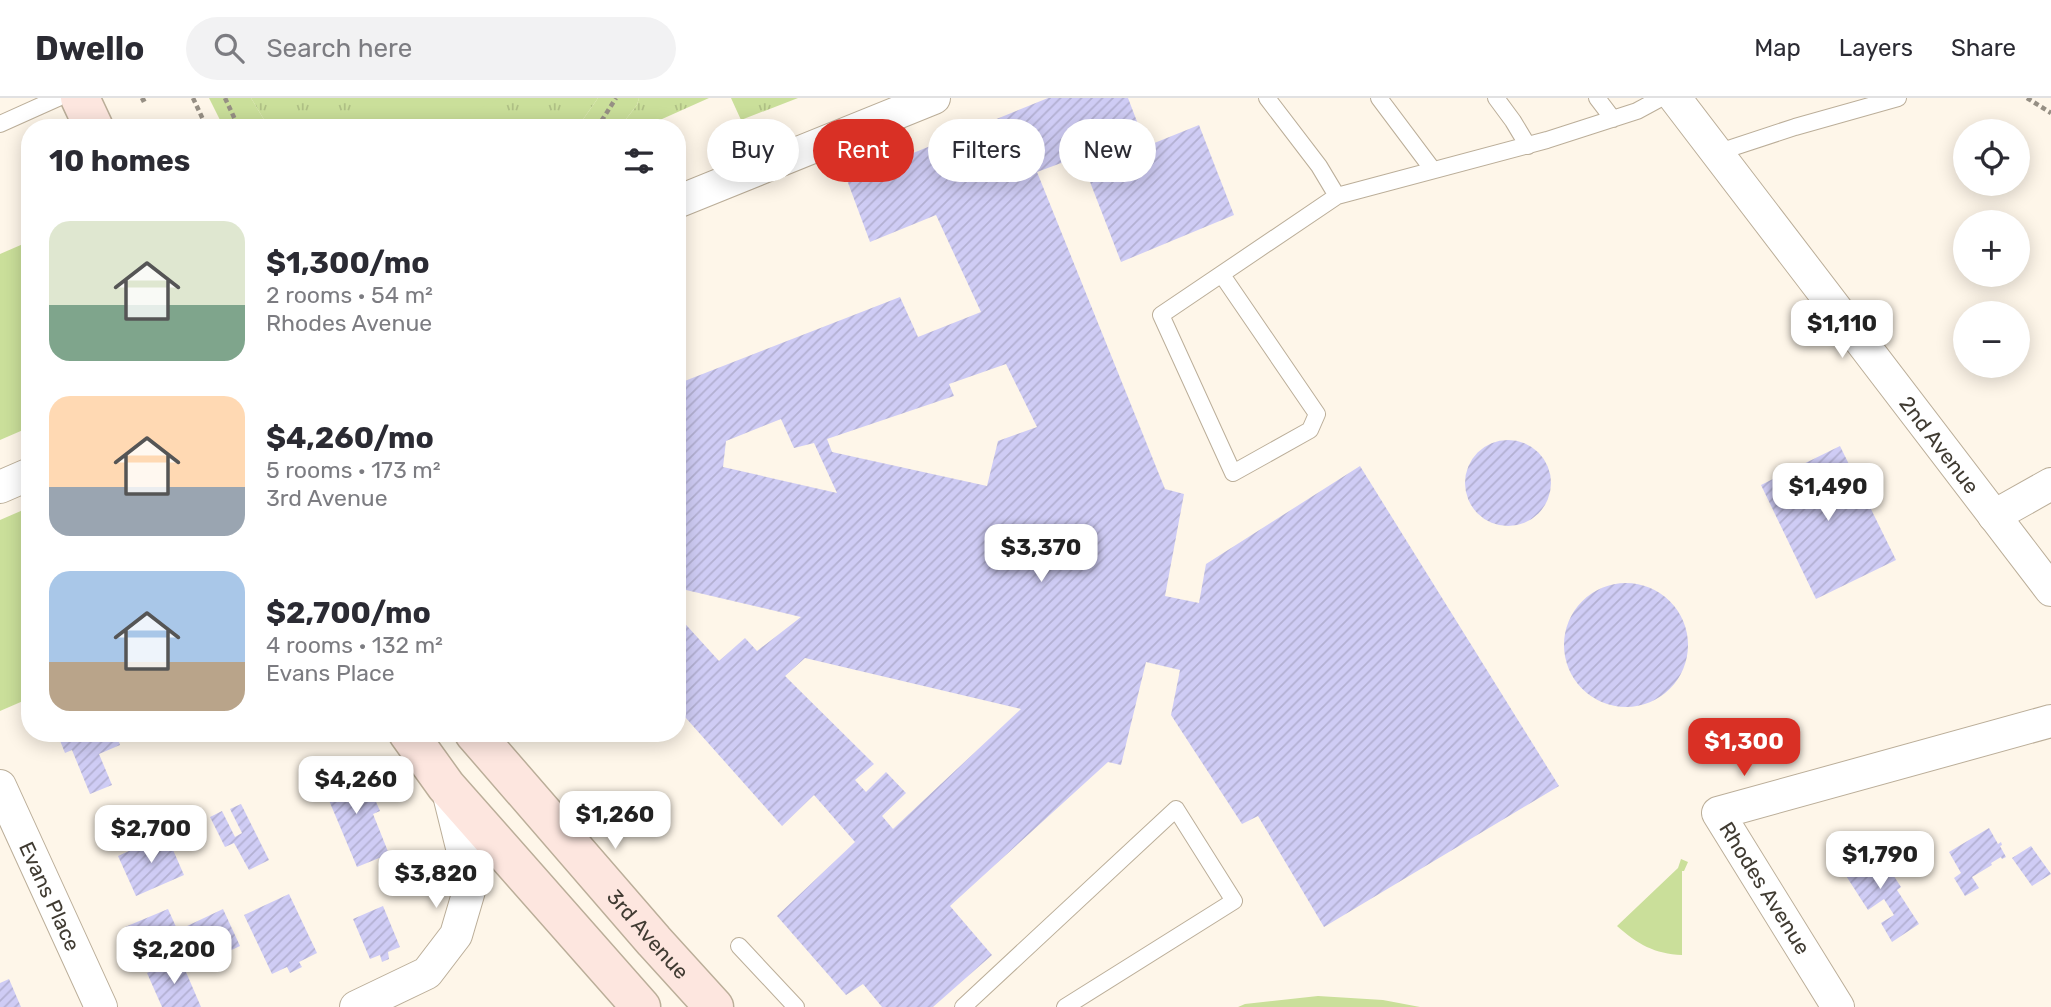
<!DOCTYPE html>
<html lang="en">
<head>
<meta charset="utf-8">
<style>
	:root { --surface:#fff; --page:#f2f2f3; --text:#2b2b33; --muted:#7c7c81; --line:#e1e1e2; --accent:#d93025 }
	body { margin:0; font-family:Rubik,sans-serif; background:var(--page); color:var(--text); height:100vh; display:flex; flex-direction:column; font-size:26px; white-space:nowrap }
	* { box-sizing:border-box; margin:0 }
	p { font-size:23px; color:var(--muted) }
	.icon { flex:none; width:38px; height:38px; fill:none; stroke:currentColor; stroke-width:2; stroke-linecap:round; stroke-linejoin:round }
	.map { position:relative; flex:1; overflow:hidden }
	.panel { position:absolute; left:21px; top:21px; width:665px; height:623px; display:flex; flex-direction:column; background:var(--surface); border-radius:28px; box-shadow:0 4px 18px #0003 }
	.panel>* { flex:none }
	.banner { position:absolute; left:707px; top:21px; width:665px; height:63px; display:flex; gap:14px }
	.controls { position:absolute; left:1953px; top:21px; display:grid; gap:14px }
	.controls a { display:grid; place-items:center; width:77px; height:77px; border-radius:50%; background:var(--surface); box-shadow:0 4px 18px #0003; font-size:35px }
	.price { position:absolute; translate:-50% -60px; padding:0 16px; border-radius:14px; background:#fff; color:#222; font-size:23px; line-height:46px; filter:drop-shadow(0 2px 4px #0008) }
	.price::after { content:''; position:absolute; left:50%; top:42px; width:21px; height:16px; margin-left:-10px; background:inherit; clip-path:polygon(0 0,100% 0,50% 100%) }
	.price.selected { background:var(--accent); color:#fff }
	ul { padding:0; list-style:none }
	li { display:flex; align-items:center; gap:21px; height:175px; padding:0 28px }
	li span { display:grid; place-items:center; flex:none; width:196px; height:140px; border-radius:21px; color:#555 }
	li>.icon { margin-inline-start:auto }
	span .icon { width:84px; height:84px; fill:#fffc; stroke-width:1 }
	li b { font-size:30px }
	h2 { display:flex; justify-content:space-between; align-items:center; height:84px; padding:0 28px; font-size:30px }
	.pill { padding:0 24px; border-radius:32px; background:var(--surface); box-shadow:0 4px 18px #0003; font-size:24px; line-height:63px }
	.pill.selected { background:var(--accent); color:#fff }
	header { display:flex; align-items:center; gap:42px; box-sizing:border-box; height:98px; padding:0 35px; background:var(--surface); border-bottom:2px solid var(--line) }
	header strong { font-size:33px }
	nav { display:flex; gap:38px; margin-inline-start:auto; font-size:24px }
	.search { width:490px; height:63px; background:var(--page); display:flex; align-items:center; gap:18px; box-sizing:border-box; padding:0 24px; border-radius:38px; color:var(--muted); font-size:26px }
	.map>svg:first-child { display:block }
	.grass { fill:url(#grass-tufts) }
	.park { fill:#cadf9a }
	.building { fill:url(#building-hatch); fill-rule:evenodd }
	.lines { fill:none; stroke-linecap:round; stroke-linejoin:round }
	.lane-casing { stroke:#bbae99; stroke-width:18 }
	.street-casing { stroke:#bbae99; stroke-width:34 }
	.secondary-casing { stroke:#bbae99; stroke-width:41 }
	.path { stroke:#968f84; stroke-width:4.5; stroke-dasharray:5 3.5; stroke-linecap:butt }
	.lane { stroke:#fff; stroke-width:16 }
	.street { stroke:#fff; stroke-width:32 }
	.secondary { stroke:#fde6df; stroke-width:38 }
	.labels { text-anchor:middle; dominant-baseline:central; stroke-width:7; stroke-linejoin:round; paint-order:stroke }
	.street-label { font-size:21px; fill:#403b32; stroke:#fff }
</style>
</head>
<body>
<header>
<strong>Dwello</strong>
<div class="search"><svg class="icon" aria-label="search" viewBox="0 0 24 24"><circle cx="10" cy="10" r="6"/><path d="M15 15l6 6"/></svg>Search here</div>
<nav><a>Map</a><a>Layers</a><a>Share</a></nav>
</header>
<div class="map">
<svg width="2051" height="909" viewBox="0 0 2051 909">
	<defs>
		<pattern id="grass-tufts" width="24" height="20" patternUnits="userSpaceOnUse" patternTransform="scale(1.75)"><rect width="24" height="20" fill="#cadf9a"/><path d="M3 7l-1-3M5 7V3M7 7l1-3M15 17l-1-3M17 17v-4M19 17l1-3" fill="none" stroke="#afc085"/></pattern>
		<pattern id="building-hatch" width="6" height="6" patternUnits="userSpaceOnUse" patternTransform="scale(1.75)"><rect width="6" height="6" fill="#cfccf5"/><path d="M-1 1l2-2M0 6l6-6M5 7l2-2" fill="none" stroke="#b3b0d2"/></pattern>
	</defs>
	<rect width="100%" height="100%" fill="#fef6e9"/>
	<path class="grass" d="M251,0H598L577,30H269Z
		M639,0H709L642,30H619L637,7Z
		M731,0H798L741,22Z"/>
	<path class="park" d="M209,0H251L269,30H224Z
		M349,0H501L440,30H364Z
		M598,0H639L637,7L619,30H577Z
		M30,143V329L0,342V156Z
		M30,409V600L0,613V422Z
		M1681,761L1688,764L1684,773H1682V857C1655,856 1637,846 1617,828L1678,770Z
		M1318,898L1383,902L1420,909H1238L1245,906Z"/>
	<path class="building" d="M1048,0H1128L1141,34L1137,36L1142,50L1199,27L1234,117L1121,164L1080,58L1037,74L1165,391L1184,396L1165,498L1199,505L1206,466L1360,368L1559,688L1324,829L1258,718L1242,726L1171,617L1180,572L1146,564L1121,667L1108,664L950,808L992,857L933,909H882L863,886L846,897L777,818L855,744L814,697L782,728L677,610V286L900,199L918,239L981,214L936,117L870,144L847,82ZM1006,266L1037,329L998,343L987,388L832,354L827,341L954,298L949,286ZM781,321L794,350L814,345L837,395L723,369L726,343ZM686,492L801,519L757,553L745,540L719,563L678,518ZM805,560L1021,611L893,731L882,718L906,695L886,674L866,694L855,682L874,666L785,578Z
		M1465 385a43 43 0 1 1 86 0a43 43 0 1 1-86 0Z
		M1840,348L1896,462L1816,501L1761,387Z
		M1564 547a62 62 0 1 1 124 0a62 62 0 1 1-124 0Z
		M57,635H140L119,644L120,647L99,656L112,687L90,696L72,652L65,655Z
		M350,668L361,694L370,690L380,713L373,716L389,756L357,769L320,681Z
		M241,706L269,762L249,772L234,745L225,749L210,719L222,713L235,739L242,735L230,711Z
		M1989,730L1998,746L2001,744L2002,747L2000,748L2006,759L2002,761L2001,759L1991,765L1992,767L1972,779L1979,790L1965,798L1954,780L1961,775L1949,754Z
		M166,736L184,777L136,798L118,758Z
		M2031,748L2051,776L2032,788L2012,760Z
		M1875,749L1901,789L1897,792L1919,826L1892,844L1881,825L1894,817L1884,801L1868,812L1841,770Z
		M289,796L317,855L299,864L302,869L290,875L287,869L272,876L244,817Z
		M383,808L400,849L388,854L389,861L382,864L380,857L370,861L353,821Z
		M168,811L181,840L138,858L125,829Z
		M223,811L240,848L202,866L185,829Z
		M180,860L201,909H162L147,875Z
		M9,881L21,909H0V885Z"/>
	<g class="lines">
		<defs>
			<path id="lane" d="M1267,0L1319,68L1337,98L1547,42L1637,13L1661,0
				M1379,0L1433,72
				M1496,0L1513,23L1528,48
				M1597,0L1613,21
				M0,26L58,0
				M1716,55L1795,29L1898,0
				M1222,177L1317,316L1310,332L1233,375L1161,217L1337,98
				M739,848L796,909
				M963,909L1176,711L1234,803L1065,909"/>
			<g id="street">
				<path id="s1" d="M1675,0L2051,492"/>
				<path d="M677,104L934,0"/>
				<path d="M0,389L30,376"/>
				<path d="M1994,418L2051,386"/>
				<path id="s2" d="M0,688L101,909"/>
				<path d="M356,909L427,875L456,837L471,786L447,689"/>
				<path d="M1838,909L1718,715L2051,623"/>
			</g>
			<g id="secondary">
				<path d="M80,0L94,30"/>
				<path d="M408,635L446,688L641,909"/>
				<path id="s3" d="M474,635L654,843L714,909"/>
			</g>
		</defs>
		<use href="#lane" class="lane-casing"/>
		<use href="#street" class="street-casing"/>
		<use href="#secondary" class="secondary-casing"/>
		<path class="path" d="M193,0L207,30
			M225,0L239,30
			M2027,0L2051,15
			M141,3L147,0
			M597,30L616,0"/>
		<use href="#lane" class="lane"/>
		<use href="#street" class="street"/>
		<use href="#secondary" class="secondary"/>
	</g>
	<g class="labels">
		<g class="street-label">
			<text stroke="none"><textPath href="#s1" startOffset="436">2nd Avenue</textPath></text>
			<text transform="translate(1765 790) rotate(58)">Rhodes Avenue</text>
			<text stroke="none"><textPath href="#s2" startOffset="121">Evans Place</textPath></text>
			<text stroke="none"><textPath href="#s3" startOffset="266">3rd Avenue</textPath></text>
		</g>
	</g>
</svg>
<div class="controls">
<a><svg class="icon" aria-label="locate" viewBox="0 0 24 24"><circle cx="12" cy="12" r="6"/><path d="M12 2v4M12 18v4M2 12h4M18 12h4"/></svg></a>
<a>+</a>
<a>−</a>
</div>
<b class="price" style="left:1842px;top:262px">$1,110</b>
<b class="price" style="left:1828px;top:425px">$1,490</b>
<b class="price" style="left:1041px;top:486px">$3,370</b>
<b class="price selected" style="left:1744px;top:680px">$1,300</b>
<b class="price" style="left:356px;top:718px">$4,260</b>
<b class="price" style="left:615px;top:753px">$1,260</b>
<b class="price" style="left:151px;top:767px">$2,700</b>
<b class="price" style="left:1880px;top:793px">$1,790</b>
<b class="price" style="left:436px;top:812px">$3,820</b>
<b class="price" style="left:174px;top:888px">$2,200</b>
<div class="banner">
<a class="pill">Buy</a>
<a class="pill selected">Rent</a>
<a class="pill">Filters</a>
<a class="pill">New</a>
</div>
<section class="panel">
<h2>10 homes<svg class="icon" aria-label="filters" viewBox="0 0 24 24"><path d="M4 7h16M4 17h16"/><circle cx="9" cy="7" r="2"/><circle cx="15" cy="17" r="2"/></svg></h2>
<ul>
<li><span style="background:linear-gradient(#dfe7d0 60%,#7fa58c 0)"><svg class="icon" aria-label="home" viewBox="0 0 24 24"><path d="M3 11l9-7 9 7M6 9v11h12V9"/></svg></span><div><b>$1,300/mo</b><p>2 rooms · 54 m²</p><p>Rhodes Avenue</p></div></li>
<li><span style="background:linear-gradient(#ffd9b3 65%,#9aa5b1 0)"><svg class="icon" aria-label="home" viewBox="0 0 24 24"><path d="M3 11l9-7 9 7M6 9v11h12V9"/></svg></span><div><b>$4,260/mo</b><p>5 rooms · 173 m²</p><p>3rd Avenue</p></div></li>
<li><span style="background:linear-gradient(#a9c7e8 65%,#b9a48a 0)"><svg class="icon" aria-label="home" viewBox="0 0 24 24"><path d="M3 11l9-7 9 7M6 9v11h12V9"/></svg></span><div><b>$2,700/mo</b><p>4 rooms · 132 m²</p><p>Evans Place</p></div></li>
</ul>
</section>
</div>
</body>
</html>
